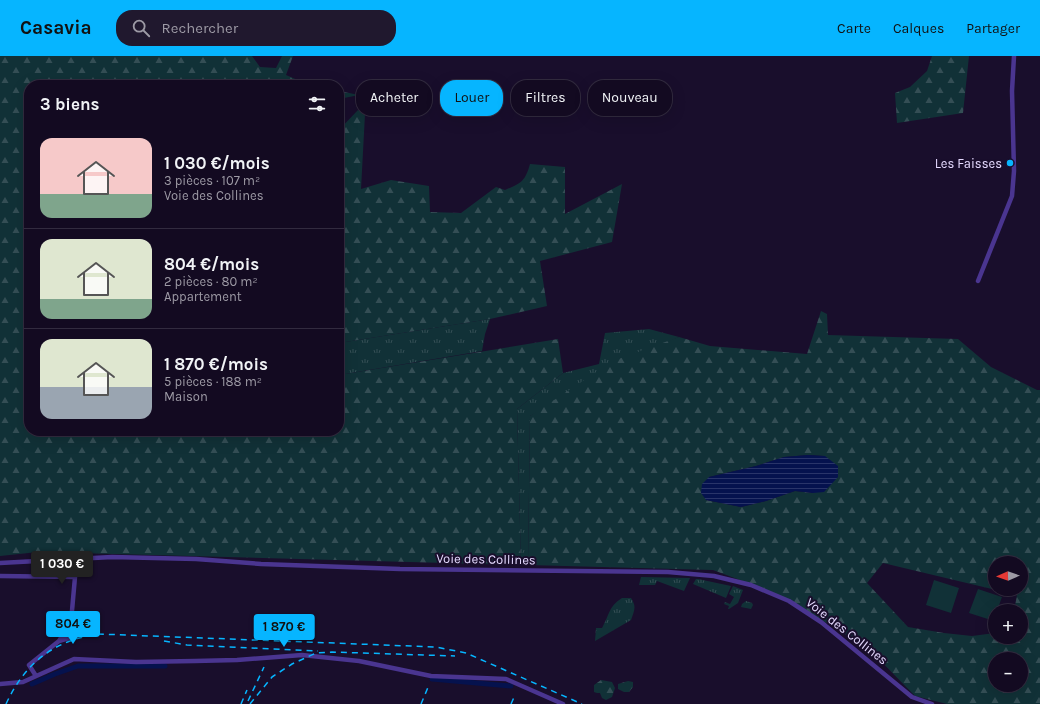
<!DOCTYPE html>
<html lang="fr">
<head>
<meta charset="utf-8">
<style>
	:root { --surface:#130a21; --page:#20182e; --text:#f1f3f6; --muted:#9d9aa5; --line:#322b3f; --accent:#06b5ff }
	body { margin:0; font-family:Karla,sans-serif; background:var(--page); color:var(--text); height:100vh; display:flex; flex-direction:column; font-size:15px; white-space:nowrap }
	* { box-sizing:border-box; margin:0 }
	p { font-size:13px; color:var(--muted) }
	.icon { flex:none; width:22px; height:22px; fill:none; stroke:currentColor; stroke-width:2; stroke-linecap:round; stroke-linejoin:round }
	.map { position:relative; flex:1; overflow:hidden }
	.details { position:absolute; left:24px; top:24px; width:320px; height:356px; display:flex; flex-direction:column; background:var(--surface); border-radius:16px; box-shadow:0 4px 16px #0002,0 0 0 1px var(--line) }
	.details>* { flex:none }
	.hud { position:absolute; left:356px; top:24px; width:380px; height:36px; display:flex; gap:8px }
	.needle { width:26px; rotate:268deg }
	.controls { position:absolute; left:988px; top:500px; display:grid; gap:8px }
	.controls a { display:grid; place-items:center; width:40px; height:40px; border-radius:50%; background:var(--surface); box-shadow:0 4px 16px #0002,0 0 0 1px var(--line); font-size:20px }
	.price { position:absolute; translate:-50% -34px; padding:0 9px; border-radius:4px; background:var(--accent); color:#111; font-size:13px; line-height:26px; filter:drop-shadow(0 1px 2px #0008) }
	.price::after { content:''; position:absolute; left:50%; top:24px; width:12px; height:9px; margin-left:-6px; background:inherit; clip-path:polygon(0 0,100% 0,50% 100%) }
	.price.active { background:#222; color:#fff }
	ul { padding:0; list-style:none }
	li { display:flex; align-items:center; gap:12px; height:100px; padding:0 16px }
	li+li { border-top:1px solid var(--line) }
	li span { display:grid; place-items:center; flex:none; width:112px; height:80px; border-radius:12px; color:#555 }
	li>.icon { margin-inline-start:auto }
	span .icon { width:48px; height:48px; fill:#fffc; stroke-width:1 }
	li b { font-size:17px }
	h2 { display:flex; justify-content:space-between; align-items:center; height:48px; padding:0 16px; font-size:17px }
	.chip { padding:0 14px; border-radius:16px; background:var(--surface); box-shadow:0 4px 16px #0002,0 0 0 1px var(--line); font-size:14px; line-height:36px }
	.chip.active { background:var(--accent); color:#111 }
	header { display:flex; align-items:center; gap:24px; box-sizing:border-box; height:56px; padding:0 20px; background:var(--accent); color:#111 }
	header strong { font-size:19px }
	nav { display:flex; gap:22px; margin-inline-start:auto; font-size:14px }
	.search { width:280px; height:36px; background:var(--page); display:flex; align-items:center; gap:10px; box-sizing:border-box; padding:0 14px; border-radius:16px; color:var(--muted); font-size:15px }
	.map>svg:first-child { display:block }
	.grass { fill:url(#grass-tufts) }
	.forest { fill:url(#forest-firs); fill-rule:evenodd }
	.garden { fill:#113137 }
	.water { fill:url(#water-rules) }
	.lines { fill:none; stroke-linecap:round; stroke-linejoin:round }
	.canal { stroke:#05124e; stroke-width:5 }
	.minor { stroke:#4a3590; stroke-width:4.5 }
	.rail { stroke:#06b5ff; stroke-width:1.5; stroke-dasharray:6 5; stroke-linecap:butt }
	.poi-dot { fill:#06b5ff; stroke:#190e2c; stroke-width:1.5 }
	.labels { text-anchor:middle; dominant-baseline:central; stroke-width:4; stroke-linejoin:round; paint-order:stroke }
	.poi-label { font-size:13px; fill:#e5daff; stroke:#190e2c; text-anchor:end }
	.street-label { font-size:13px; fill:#e5daff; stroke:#190e2c }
</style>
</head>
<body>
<header>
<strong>Casavia</strong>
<div class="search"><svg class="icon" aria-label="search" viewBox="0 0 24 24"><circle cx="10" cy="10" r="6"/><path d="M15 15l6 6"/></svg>Rechercher</div>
<nav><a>Carte</a><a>Calques</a><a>Partager</a></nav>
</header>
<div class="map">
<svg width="1040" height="648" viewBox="0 0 1040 648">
	<defs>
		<pattern id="grass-tufts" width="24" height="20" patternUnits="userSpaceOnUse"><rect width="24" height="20" fill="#113137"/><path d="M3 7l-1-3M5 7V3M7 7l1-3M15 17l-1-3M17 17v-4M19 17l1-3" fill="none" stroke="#344e55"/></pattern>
		<pattern id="forest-firs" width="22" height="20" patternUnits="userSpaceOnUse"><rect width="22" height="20" fill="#113137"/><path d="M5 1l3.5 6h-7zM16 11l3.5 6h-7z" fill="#344e55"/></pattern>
		<pattern id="water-rules" width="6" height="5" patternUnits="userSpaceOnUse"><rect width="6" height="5" fill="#05124e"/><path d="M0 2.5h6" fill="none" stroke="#293469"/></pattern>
	</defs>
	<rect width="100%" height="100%" fill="#190e2c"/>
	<path class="grass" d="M490,263L485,278L482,295L339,319V287Z
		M649,273L679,281L658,290L530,360L528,509H521L517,353L563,317L599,308L605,277Z
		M641,521L690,522L684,535L657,525L655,529H639Z
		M696,523H698L731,530L726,542L693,528Z
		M733,530L743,534L738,547L729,553H728L729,550L724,548L725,546L730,548L734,541L729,538Z
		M622,542H631C637,551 634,555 631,564L595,585L596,572H602C610,558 608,551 622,542Z
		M746,545L752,547L753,549L751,553L741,551L742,548Z"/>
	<path class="forest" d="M0,0H252L260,11L276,12L282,0H293L286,19L309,29H29V375H339V319L558,283L563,317L517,353L521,509L38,496L0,500Z
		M932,0H969L963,57L897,67L895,37L910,31L927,15Z
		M339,35L359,39L339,43Z
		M358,54L365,58L361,133L391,124L429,130L430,156L461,157L496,131L505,134C521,127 525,126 530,108L565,111V158L622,128L612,186L540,205L547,250L490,263L339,287V74Z
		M821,255L827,258L828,279L958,283L991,311L1037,334H1040V648H947L915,640L869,593L802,552L772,536L713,514L528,509L530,360L613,305L679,281L710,290L807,298ZM808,399L825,400L813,437L795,435L766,445L741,451L706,444L709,421L756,410L784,401ZM883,507L1017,539L1014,555H1021V581H995V577L972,580L944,577L908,571L867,527ZM995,507H1021V533H995ZM995,603H1021V629H995Z
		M601,624L612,626L615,632L612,641L606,644L602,642L600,637H597L594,636V629Z
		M628,625L633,626V631L629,636H624L618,633V628Z"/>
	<path class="garden" d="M934,524L959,532L951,557L926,549Z
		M978,533L1002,541L997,555H995L994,565L969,557Z"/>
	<path class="water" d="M808,399L825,400L838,410V421L824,436L813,437L795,435L766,445L741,451L706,444L701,437L702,428L709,421L756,410L784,401Z"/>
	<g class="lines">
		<path class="canal" d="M432,623L511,630
			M32,628L55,618L78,610H165"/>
		<path class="minor" d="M978,225L1012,140L1014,115L1012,35L1014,0
			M0,507L112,501L196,503L261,508L400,513L668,516L714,520L751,529L789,545L821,566L912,641L932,648
			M0,520L75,521L71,566L82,578L59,585
			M36,620L29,609L59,585L71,566
			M0,628L23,626L74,603L136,606L195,605L237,604L302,599L359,605L431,620L506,623L563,648"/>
		<path class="rail" d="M164,585L187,589L318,595
			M248,645L264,611
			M6,648C25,607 54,584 99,578L436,591L466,597L582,648
			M241,648L247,634
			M250,648L272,621L292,608L316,597L332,596L455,600
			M421,648L429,629
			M511,648L515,639"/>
	</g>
	<circle class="poi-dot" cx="1010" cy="107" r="4"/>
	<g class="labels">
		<g class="poi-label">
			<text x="1002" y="107">Les Faisses</text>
		</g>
		<g class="street-label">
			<text transform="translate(486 503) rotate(1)">Voie des Collines</text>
			<text transform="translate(847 575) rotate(38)">Voie des Collines</text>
		</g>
	</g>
</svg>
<div class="controls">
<a><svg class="needle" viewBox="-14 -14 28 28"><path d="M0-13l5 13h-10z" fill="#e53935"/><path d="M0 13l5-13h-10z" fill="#9d9aa5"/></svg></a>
<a>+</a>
<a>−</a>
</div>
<b class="price active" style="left:62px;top:529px">1 030 €</b>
<b class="price" style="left:73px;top:589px">804 €</b>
<b class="price" style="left:284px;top:592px">1 870 €</b>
<div class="hud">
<a class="chip">Acheter</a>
<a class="chip active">Louer</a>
<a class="chip">Filtres</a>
<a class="chip">Nouveau</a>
</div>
<section class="details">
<h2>3 biens<svg class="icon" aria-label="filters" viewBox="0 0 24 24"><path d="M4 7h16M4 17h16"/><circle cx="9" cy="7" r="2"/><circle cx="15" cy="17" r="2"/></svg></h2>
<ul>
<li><span style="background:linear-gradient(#f6c9c9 70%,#7fa58c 0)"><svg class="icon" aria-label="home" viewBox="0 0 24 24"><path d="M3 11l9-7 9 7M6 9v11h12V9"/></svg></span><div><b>1 030 €/mois</b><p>3 pièces · 107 m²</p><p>Voie des Collines</p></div></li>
<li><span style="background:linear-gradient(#dfe7d0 75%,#7fa58c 0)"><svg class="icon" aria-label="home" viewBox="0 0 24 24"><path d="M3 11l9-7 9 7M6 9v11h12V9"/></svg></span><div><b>804 €/mois</b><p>2 pièces · 80 m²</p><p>Appartement</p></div></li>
<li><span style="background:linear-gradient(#dfe7d0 60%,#9aa5b1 0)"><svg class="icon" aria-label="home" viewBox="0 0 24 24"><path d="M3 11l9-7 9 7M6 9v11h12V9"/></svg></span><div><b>1 870 €/mois</b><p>5 pièces · 188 m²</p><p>Maison</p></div></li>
</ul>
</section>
</div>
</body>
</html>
